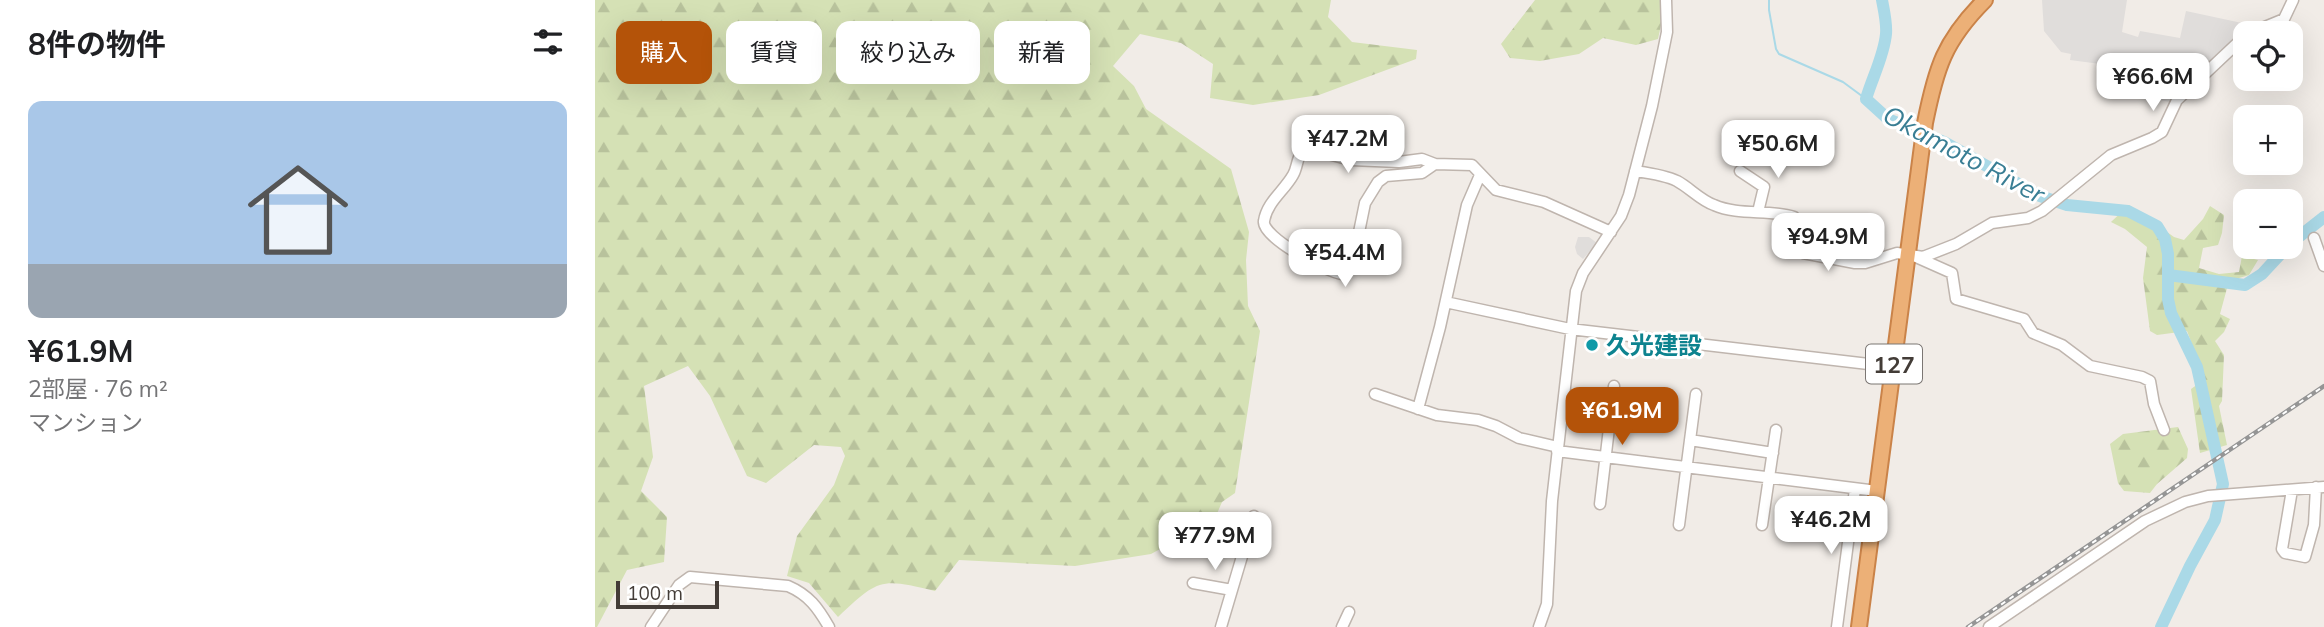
<!DOCTYPE html>
<html lang="ja">
<head>
<meta charset="utf-8">
<style>
	:root { --surface:#fff; --page:#f2f2f2; --text:#202124; --muted:#757577; --line:#e0e0e0; --accent:#b45309 }
	body { margin:0; font-family:Mulish,"Noto Sans JP",sans-serif; background:var(--page); color:var(--text); height:100vh; display:flex; flex-direction:column; font-size:26px; white-space:nowrap }
	* { box-sizing:border-box; margin:0 }
	p { font-size:23px; color:var(--muted) }
	.icon { flex:none; width:38px; height:38px; fill:none; stroke:currentColor; stroke-width:2; stroke-linecap:round; stroke-linejoin:round }
	.map { position:relative; flex:1; overflow:hidden }
	.drawer { display:flex; flex-direction:column; background:var(--surface); width:595px }
	.drawer>* { flex:none }
	.top-card { position:absolute; left:21px; top:21px; width:665px; height:63px; display:flex; gap:14px }
	.buttons { position:absolute; left:1638px; top:21px; display:grid; gap:14px }
	.buttons a { display:grid; place-items:center; width:70px; height:70px; border-radius:14px; background:var(--surface); box-shadow:0 7px 28px #0002; font-size:35px }
	.scale { position:absolute; left:21px; bottom:18px; width:103px; box-sizing:border-box; padding-left:7px; border:4px solid #433c37; border-top:0; font-size:19px; line-height:24px; white-space:nowrap; color:#433c37; -webkit-text-stroke:5px #fff; paint-order:stroke }
	.price { position:absolute; translate:-50% -60px; padding:0 16px; border-radius:14px; background:#fff; color:#222; font-size:23px; line-height:46px; filter:drop-shadow(0 2px 4px #0008) }
	.price::after { content:''; position:absolute; left:50%; top:42px; width:21px; height:16px; margin-left:-10px; background:inherit; clip-path:polygon(0 0,100% 0,50% 100%) }
	.price.current { background:var(--accent); color:#fff }
	ul { padding:0; list-style:none }
	li { display:grid; align-content:center; gap:14px; height:371px; padding:0 28px }
	li+li { border-top:2px solid var(--line) }
	li span { display:grid; place-items:center; height:217px; border-radius:14px; color:#555 }
	li>.icon { margin-inline-start:auto }
	span .icon { width:126px; height:126px; fill:#fffc; stroke-width:1 }
	li b { font-size:30px }
	h2 { display:flex; justify-content:space-between; align-items:center; height:84px; padding:0 28px; font-size:30px }
	.tag { padding:0 24px; border-radius:14px; background:var(--surface); box-shadow:0 7px 28px #0002; font-size:24px; line-height:63px }
	.tag.current { background:var(--accent); color:#fff }
	main { display:flex; flex:1; min-height:0 }
	.map>svg:first-child { display:block }
	.forest { fill:url(#forest-firs) }
	.parking { fill:#e0dddb }
	.lines { fill:none; stroke-linecap:round; stroke-linejoin:round }
	.stream { stroke:#aad9e7; stroke-width:2 }
	.river { stroke:#aad9e7; stroke-width:12 }
	.minor-casing { stroke:#bfb5ae; stroke-width:13 }
	.highway-casing { stroke:#ca8349; stroke-width:18 }
	.minor { stroke:#fff; stroke-width:10 }
	.highway { stroke:#ecb077; stroke-width:14 }
	.rail-casing { stroke:#959595; stroke-width:4.5 }
	.rail { stroke:#fff; stroke-width:2; stroke-dasharray:5; stroke-linecap:butt }
	.culture-dot { fill:#0f9aa8; stroke:#fff; stroke-width:2.5 }
	.labels { text-anchor:middle; dominant-baseline:central; stroke-width:6; stroke-linejoin:round; paint-order:stroke }
	.shield { fill:#fff; stroke:#7b7673; stroke-width:2 }
	.shield-label { font-size:23px; font-weight:bold; fill:#433c37 }
	.culture-label { font-size:24px; font-weight:bold; fill:#0d838f; stroke:#fff; text-anchor:start }
	.water-label { font-size:26px; font-style:italic; fill:#397e94; stroke:#fff }
</style>
</head>
<body>
<main>
<section class="drawer">
<h2>8件の物件<svg class="icon" aria-label="filters" viewBox="0 0 24 24"><path d="M4 7h16M4 17h16"/><circle cx="9" cy="7" r="2"/><circle cx="15" cy="17" r="2"/></svg></h2>
<ul>
<li><span style="background:linear-gradient(#a9c7e8 75%,#9aa5b1 0)"><svg class="icon" aria-label="home" viewBox="0 0 24 24"><path d="M3 11l9-7 9 7M6 9v11h12V9"/></svg></span><div><b>¥61.9M</b><p>2部屋 · 76 m²</p><p>マンション</p></div></li>
</ul>
</section>
<div class="map">
<svg width="1729" height="627" viewBox="0 0 1729 627">
	<defs>
		<pattern id="forest-firs" width="22" height="20" patternUnits="userSpaceOnUse" patternTransform="scale(1.75)"><rect width="22" height="20" fill="#d5e1b5"/><path d="M5 1l3.5 6h-7zM16 11l3.5 6h-7z" fill="#b8c29c"/></pattern>
	</defs>
	<rect width="100%" height="100%" fill="#f1ece7"/>
	<path class="forest" d="M0,0H736L733,17L757,42L822,50L821,59L724,95L658,105L615,98L618,64L586,43L545,34L518,66L539,86L551,109L636,169L654,232L651,260L653,306L665,331L640,493L627,502L606,551L585,538L556,554L480,566L364,560L340,591C286,578 284,578 243,617L214,583L192,576L202,536L239,485L250,456L246,447L219,445L171,483L152,476L115,396L93,366L49,386L58,457L46,491L72,517L69,562L32,570L2,627H0Z
		M940,0H1070L1071,2L1063,39L1041,45L1008,38L984,54L945,61L915,58L906,44Z
		M1534,205L1579,237L1589,240L1608,219L1615,206L1629,215L1627,233L1623,245L1608,248L1604,268L1624,274L1644,272L1647,256L1663,260L1654,275L1634,281L1625,314L1635,319L1629,332L1620,341L1629,355L1627,401L1624,406L1632,445L1605,453L1596,389L1610,379L1592,331L1562,335L1555,331L1548,278L1552,247L1530,229L1516,222Z
		M1583,427L1593,449L1592,458L1562,484L1555,493L1529,491L1523,483L1515,444L1528,434Z"/>
	<path class="parking" d="M1447,0H1532L1527,32L1543,37L1545,31L1585,38L1591,11L1661,26L1581,103L1532,94L1534,80L1528,67L1475,60L1476,54L1466,52L1449,31Z
		M983,237H994L1002,243L988,259L982,254L980,247Z"/>
	<g class="lines">
		<path class="stream" d="M1174,0V10L1181,49L1184,54L1248,82L1271,99"/>
		<path class="river" d="M1287,0C1289,11 1292,23 1291,34C1289,56 1277,78 1271,99L1293,119L1349,142L1445,196L1472,205L1533,211L1562,226L1570,239L1573,254V299L1576,313L1602,367L1628,484L1620,520L1595,566L1566,627
			M1696,243L1729,217
			M1573,275L1650,285L1667,274L1692,247"/>
		<defs>
			<path id="minor" d="M1655,33L1689,19L1698,0
				M840,164L827,173L791,176L783,182L770,203L762,242L747,274C732,272 666,237 669,221C672,202 689,191 698,175C704,165 700,154 714,149L756,160L804,162L827,159L840,164L877,165L901,190L949,202L1016,232
				M1040,171C1054,173 1070,175 1082,181C1095,188 1105,200 1119,205C1144,216 1173,209 1199,217L1205,227L1202,242L1208,253L1260,263H1270L1302,253L1328,257L1361,244L1397,223L1433,218L1447,211L1516,155L1557,138L1567,132L1582,100L1650,36
				M1145,171L1169,187L1163,212
				M1719,238L1729,266
				M1321,257L1357,273L1361,299L1429,319L1438,333L1467,345L1495,366L1547,377L1555,381L1559,404L1569,430
				M855,303L975,329L1299,367
				M780,394L842,415L883,420L901,426L924,438L963,447
				M823,409L845,327L872,205L885,175
				M1095,440L1178,453
				M962,451L1282,491
				M1697,490L1687,549L1690,553L1710,557L1719,525L1721,487
				M1005,504L1019,386
				M1084,525L1101,394
				M1167,525L1181,430
				M598,583L637,590
				M56,627L84,585L95,577L193,586C214,595 223,608 234,627
				M626,627L659,516
				M747,627L754,612
				M944,627L952,604L957,501L981,291L988,273L1026,216L1034,195L1057,106L1072,32L1071,0
				M1242,627L1260,489
				M1394,627L1550,521L1590,502L1613,496L1729,487"/>
			<path id="highway" d="M1264,627L1330,123C1341,68 1349,41 1390,0"/>
		</defs>
		<use href="#minor" class="minor-casing"/>
		<use href="#highway" class="highway-casing"/>
		<use href="#minor" class="minor"/>
		<use href="#highway" class="highway"/>
		<defs>
			<path id="rail" d="M1373,627L1729,386"/>
		</defs>
		<use href="#rail" class="rail-casing"/>
		<use href="#rail" class="rail"/>
	</g>
	<circle class="culture-dot" cx="997" cy="345" r="7"/>
	<g class="labels">
		<rect class="shield" x="1271" y="344.5" width="56" height="39" rx="5"/>
		<g class="shield-label">
			<text x="1299" y="364">127</text>
		</g>
		<g class="culture-label">
			<text x="1011" y="345">久光建設</text>
		</g>
		<g class="water-label">
			<text transform="translate(1369 154) rotate(28)">Okamoto River</text>
		</g>
	</g>
</svg>
<div class="buttons">
<a><svg class="icon" aria-label="locate" viewBox="0 0 24 24"><circle cx="12" cy="12" r="6"/><path d="M12 2v4M12 18v4M2 12h4M18 12h4"/></svg></a>
<a>+</a>
<a>−</a>
</div>
<div class="scale">100 m</div>
<b class="price" style="left:1558px;top:113px">¥66.6M</b>
<b class="price" style="left:753px;top:175px">¥47.2M</b>
<b class="price" style="left:1183px;top:180px">¥50.6M</b>
<b class="price" style="left:1233px;top:273px">¥94.9M</b>
<b class="price" style="left:750px;top:289px">¥54.4M</b>
<b class="price current" style="left:1027px;top:447px">¥61.9M</b>
<b class="price" style="left:1236px;top:556px">¥46.2M</b>
<b class="price" style="left:620px;top:572px">¥77.9M</b>
<div class="top-card">
<a class="tag current">購入</a>
<a class="tag">賃貸</a>
<a class="tag">絞り込み</a>
<a class="tag">新着</a>
</div>
</div>
</main>
</body>
</html>
